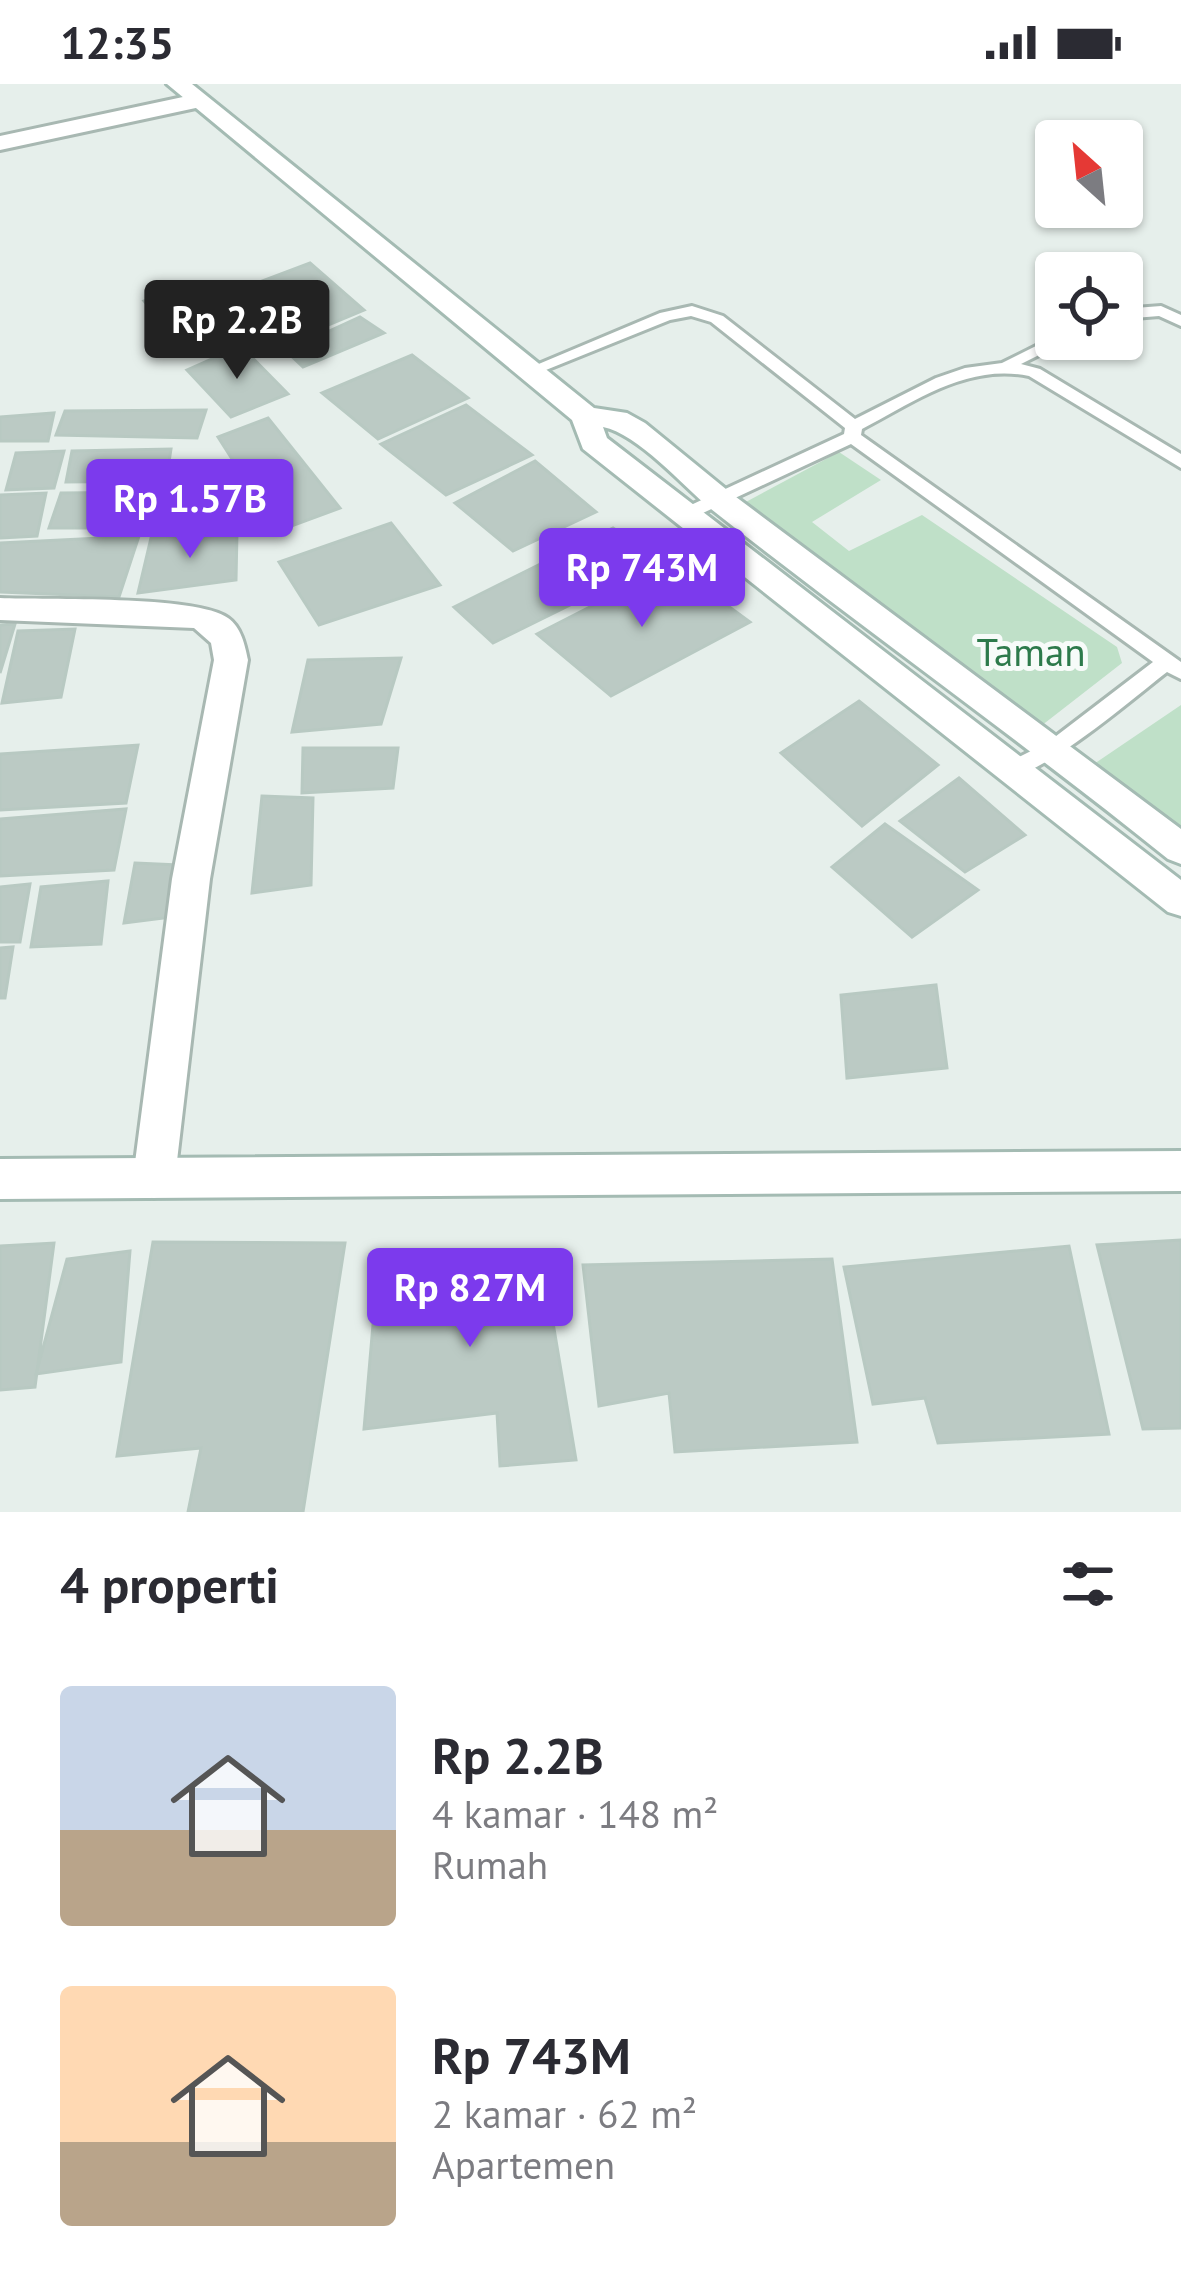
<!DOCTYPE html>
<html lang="id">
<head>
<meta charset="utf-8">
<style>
	:root { --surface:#fff; --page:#f7f7f7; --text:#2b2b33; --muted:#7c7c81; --accent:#7c3aed }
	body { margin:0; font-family:"PT Sans",sans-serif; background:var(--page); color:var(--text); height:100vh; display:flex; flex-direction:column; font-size:45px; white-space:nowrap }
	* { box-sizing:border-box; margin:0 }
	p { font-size:39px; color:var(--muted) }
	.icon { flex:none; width:66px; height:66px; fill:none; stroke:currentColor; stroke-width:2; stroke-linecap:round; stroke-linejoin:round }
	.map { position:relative; height:1428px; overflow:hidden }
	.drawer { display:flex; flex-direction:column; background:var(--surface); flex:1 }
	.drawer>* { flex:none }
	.needle { width:78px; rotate:333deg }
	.buttons { position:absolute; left:1035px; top:36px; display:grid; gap:24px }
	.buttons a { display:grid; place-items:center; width:108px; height:108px; border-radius:12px; background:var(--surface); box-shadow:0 3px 9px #0004; font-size:60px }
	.price { position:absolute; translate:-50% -102px; padding:0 27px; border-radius:12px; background:var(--accent); color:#fff; font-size:39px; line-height:78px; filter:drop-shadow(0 3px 6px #0008) }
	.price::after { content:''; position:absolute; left:50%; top:72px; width:36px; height:27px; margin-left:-18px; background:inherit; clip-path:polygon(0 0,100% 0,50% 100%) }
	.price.selected { background:#222; color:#fff }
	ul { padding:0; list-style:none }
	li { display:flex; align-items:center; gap:36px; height:300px; padding:0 60px }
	li span { display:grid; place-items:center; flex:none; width:336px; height:240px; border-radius:12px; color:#555 }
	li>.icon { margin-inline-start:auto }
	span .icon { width:144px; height:144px; fill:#fffc; stroke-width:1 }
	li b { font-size:51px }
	h2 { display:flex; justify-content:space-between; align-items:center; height:144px; padding:0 60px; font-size:51px }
	.status { display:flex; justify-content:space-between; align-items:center; height:84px; padding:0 60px; background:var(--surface); direction:ltr }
	.status svg { height:33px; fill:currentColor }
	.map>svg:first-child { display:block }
	.green { fill:#bfe0c8 }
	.building { fill:#bbcac4; stroke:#b8c9c2; stroke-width:3 }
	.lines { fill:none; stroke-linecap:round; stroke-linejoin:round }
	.lane-casing { stroke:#a8b8b2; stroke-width:6 }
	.street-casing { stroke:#a8b8b2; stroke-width:6 }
	.secondary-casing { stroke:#a4bbb3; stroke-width:6 }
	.lane { fill:#fff; fill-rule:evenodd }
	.street { fill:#fff; fill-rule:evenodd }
	.secondary { fill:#fff; fill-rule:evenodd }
	.labels { text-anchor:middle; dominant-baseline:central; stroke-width:10; stroke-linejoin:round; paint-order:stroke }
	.park-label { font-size:39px; fill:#2d7a4b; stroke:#f7fbf9 }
</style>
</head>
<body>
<div class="status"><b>12:35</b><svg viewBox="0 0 49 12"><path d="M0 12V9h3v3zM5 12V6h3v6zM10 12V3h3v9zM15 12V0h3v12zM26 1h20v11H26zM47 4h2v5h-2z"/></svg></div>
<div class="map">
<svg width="1181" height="1428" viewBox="0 0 1181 1428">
	<rect width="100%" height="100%" fill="#e6efeb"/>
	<path class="green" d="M839,368L881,396L812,438L849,467L922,431L1117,563L1122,579L1041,642L744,419Z
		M1181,621V761L1091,682Z"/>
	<path class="building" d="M310,179L364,226L266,267L224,224L258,210L249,202Z
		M190,201L228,244L182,262L144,217Z
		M360,233L384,249L303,283L286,267Z
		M241,262L288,310L231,333L187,286Z
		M412,271L468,314L378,355L322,309Z
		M466,321L532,371L446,411L381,360Z
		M206,326L197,354L56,351L65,327Z
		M54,329L48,357H0V333Z
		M268,334L340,424L278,447L218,353Z
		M171,365L166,397L66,398L72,367Z
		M64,367L54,404L6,406L16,369Z
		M535,377L596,428L513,467L455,419Z
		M173,408L164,444H49L61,409Z
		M46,409L37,452L0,454V411Z
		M391,439L440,501L319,541L279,478Z
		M613,444L661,476L493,559L454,523Z
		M237,448L236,496L138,509L151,454Z
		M139,452L119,513L0,508V459Z
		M672,481L750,538L611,612L537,550Z
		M15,540L0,589V541Z
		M75,545L61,613L2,619L18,547Z
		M401,574L381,640L292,648L308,576Z
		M859,617L938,681L862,742L781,669Z
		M138,661L126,719L0,726V670Z
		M303,664H398L393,704L302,709Z
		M959,694L1025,751L965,788L900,737Z
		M262,712L313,714L311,801L252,809Z
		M126,725L114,786L0,792V735Z
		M885,740L978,806L912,853L832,783Z
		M135,779L178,781L172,833L124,839Z
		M108,797L101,860L31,863L41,803Z
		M30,800L20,858H0V803Z
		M13,863L5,914H0V864Z
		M936,901L947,984L847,994L841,911Z
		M1181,1156V1344L1143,1345L1097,1161Z
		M153,1158L345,1159L303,1428H188L201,1364L117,1372Z
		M54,1159L35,1303L0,1306V1162Z
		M1069,1162L1109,1350L938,1359L925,1314L873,1320L844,1183Z
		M130,1167L121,1278L36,1290L67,1175Z
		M541,1167L576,1376L500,1382L497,1329L364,1345L379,1171Z
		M832,1175L857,1358L675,1368L669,1309L599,1322L583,1181Z"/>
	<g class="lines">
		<defs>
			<path id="lane" d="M692,222L723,232L855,335L936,294L965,284L1002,279L1056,252V255H1071L1021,280L1040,285L1181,370V384L1029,292C967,279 914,318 862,345L861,351L1181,578V595L1167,588C1137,611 1038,697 1005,692L1002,686L1005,680L1047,659L1153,578L851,360L690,435H678L675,431L678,427L844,350L845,344L711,238L691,232L670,236L536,290L530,292L522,287L660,229Z
				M1161,222L1181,231V242L1159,232L1122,235V225Z"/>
			<path id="street" d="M197,10L209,17L205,22L0,66V52Z
				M0,514C45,516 197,511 228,534C241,543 245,561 248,576L210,795L175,1094L169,1108L154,1114L139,1108L133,1094L172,795L214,576L211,559L194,544L0,536Z"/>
			<path id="secondary" d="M167,0H192L594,324L627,329L645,339L732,410L1181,745V780L1168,775C1019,655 862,544 711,425C683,402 638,350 603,343L607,354L1181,796V832L1168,828L583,365L572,336Z
				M1181,1067V1107L0,1115V1075Z"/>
		</defs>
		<use href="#lane" class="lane-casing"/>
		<use href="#street" class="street-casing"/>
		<use href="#secondary" class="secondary-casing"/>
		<use href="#lane" class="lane"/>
		<use href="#street" class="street"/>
		<use href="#secondary" class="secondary"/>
	</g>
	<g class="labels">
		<g class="park-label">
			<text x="1031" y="567">Taman</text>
		</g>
	</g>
</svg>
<div class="buttons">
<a><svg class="needle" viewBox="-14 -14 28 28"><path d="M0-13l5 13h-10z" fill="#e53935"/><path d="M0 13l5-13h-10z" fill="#7c7c81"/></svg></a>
<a><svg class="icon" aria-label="locate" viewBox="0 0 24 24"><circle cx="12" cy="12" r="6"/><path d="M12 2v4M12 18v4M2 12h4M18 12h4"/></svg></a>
</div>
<b class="price selected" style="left:237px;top:298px">Rp 2.2B</b>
<b class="price" style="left:190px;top:477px">Rp 1.57B</b>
<b class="price" style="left:642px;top:546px">Rp 743M</b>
<b class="price" style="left:470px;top:1266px">Rp 827M</b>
</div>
<section class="drawer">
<h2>4 properti<svg class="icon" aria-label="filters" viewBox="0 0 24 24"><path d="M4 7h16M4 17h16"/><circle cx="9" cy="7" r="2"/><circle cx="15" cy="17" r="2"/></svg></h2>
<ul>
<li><span style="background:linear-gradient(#c9d6e8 60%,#b9a48a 0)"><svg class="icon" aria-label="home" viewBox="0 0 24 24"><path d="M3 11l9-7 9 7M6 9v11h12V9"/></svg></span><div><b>Rp 2.2B</b><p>4 kamar · 148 m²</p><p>Rumah</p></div></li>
<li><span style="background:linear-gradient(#ffd9b3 65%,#b9a48a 0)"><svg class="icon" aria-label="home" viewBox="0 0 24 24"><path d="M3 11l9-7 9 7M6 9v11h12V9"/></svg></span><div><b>Rp 743M</b><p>2 kamar · 62 m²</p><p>Apartemen</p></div></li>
</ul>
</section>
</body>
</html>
